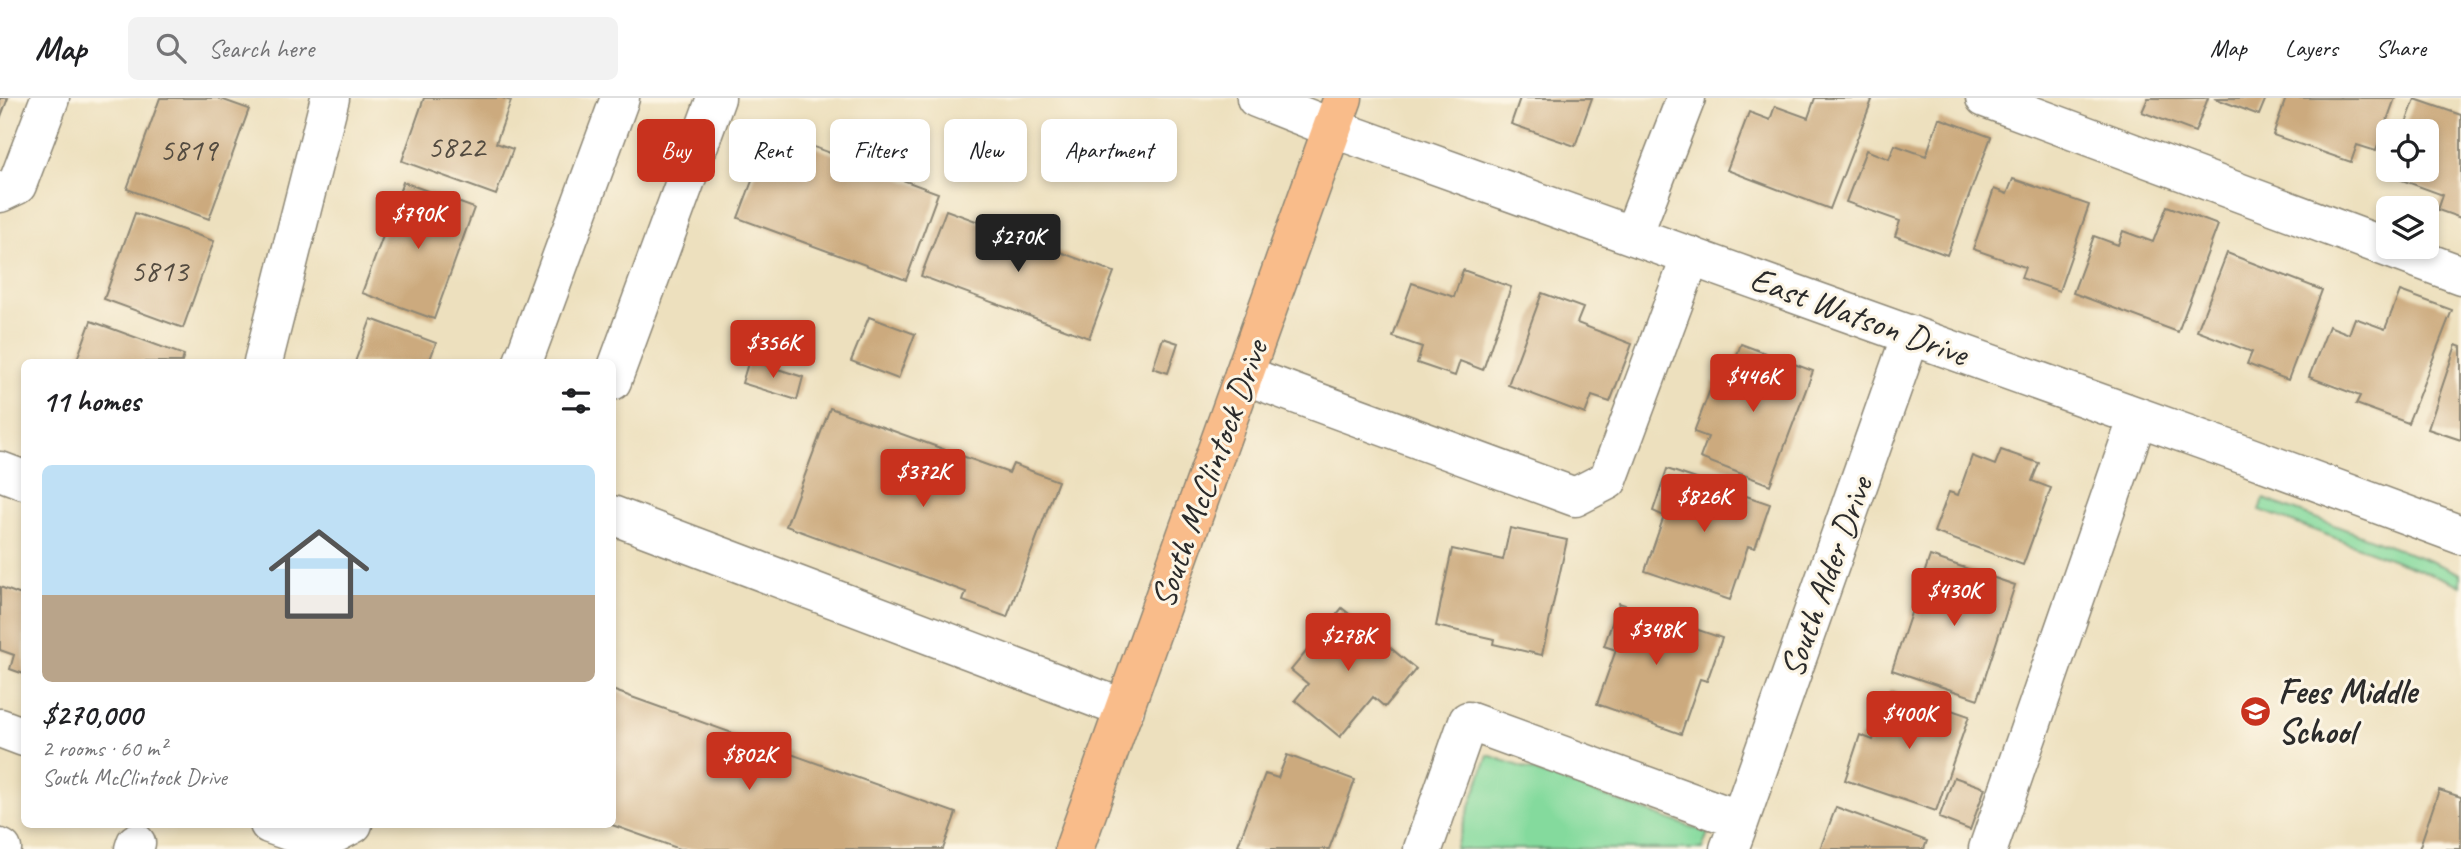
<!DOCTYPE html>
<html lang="en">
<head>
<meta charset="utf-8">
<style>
	:root { --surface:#fff; --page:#f2f2f2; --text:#202124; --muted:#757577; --line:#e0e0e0; --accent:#c8321e }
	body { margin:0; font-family:Caveat,sans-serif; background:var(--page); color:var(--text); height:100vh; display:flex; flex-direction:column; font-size:26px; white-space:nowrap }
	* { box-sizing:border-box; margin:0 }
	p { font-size:23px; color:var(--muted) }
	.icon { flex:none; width:38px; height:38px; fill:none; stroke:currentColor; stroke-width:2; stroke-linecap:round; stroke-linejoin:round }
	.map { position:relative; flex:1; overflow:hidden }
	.sheet { position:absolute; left:21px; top:261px; width:595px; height:469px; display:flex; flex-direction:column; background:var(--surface); border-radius:10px; box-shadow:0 4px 10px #0003 }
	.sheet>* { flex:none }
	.banner { position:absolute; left:637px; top:21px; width:665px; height:63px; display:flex; gap:14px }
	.controls { position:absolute; left:2376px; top:21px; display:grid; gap:14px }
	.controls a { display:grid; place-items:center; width:63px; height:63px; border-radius:10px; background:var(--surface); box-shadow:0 4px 10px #0003; font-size:35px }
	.price { position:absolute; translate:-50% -60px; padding:0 16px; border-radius:7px; background:var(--accent); color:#fff; font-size:23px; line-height:46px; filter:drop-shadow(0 2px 4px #0008) }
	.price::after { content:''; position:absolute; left:50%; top:42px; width:21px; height:16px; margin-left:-10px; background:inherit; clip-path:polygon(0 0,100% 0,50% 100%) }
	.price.on { background:#222; color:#fff }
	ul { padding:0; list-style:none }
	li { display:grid; align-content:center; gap:14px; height:371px; padding:0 21px }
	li+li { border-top:2px solid var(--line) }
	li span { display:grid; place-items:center; height:217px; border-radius:10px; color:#555 }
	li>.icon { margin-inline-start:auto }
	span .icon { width:126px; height:126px; fill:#fffc; stroke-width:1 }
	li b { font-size:30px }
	h2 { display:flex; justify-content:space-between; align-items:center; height:84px; padding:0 21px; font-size:30px }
	.tag { padding:0 24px; border-radius:10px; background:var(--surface); box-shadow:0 4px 10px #0003; font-size:24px; line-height:63px }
	.tag.on { background:var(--accent); color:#fff }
	header { display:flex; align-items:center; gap:42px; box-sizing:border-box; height:98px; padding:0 35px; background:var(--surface); border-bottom:2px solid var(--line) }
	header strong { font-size:33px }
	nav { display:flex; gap:38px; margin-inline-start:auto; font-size:24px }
	.search { width:490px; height:63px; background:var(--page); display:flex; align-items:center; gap:18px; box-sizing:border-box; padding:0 24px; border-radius:10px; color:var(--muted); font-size:26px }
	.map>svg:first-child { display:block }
	.green { fill:#84da9d; stroke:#588264; stroke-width:2 }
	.building { fill:#ccaa7e }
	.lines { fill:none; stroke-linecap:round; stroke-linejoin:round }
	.minor-casing { stroke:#8c8674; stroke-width:41 }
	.major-casing { stroke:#8c8674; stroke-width:41 }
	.minor { stroke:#fff; stroke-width:38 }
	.major { stroke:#f9bc8a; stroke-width:38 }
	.labels { text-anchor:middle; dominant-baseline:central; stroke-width:6; stroke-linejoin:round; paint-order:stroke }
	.number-label { font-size:32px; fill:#534b40 }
	.street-label { font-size:35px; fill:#2b2b2b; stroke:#fcf5e5 }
	.poi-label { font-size:35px; font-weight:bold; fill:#2b2b2b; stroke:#fcf5e5; text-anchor:start }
</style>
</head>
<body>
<header>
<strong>Map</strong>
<div class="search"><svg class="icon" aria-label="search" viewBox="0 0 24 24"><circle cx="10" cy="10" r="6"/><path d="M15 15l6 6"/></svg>Search here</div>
<nav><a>Map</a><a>Layers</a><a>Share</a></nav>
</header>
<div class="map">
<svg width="2461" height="751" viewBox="0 0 2461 751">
	<rect width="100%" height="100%" fill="#fcf5e5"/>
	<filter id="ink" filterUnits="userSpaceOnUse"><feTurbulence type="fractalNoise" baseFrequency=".0143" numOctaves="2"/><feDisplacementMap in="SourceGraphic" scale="14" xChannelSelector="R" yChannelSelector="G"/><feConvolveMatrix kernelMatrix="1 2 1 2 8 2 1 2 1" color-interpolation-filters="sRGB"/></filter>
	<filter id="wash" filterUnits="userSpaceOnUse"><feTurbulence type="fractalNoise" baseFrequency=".00686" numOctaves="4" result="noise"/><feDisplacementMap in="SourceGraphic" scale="28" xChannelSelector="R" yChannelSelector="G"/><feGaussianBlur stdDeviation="1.57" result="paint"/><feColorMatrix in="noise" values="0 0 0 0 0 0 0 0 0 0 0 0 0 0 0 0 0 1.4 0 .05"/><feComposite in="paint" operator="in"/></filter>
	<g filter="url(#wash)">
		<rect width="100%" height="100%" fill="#ede0be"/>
		<path class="green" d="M2264,401L2438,466L2461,476V487L2260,412Z
			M1488,657L1708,735L1702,751H1455Z"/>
		<g id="blocks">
			<path class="building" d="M0,0H8L0,21Z
				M160,0H218L249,11L209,121L127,91Z
				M424,0H502L511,3L496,45L513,51L496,97L402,63Z
				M1520,0H1592L1575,48L1511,26Z
				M1815,0H1866L1872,2L1830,111L1727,72L1749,14L1770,22L1775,8L1808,20Z
				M2148,0H2208L2195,34L2142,14Z
				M2214,0H2266L2259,17Z
				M2286,0H2395L2376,53L2357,47L2351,64L2273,37Z
				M2415,1L2461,17V120L2438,112L2443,97L2388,77L2390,72H2427V33H2403Z
				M1939,20L1991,39L1947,157L1895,138L1900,123L1846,104L1866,52L1889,61L1895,47L1926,58Z
				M771,33L938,95L906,182L738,120Z
				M2013,81L2089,107L2059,193L2021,180L2025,169L1973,151L1994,91L2007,96Z
				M403,84L474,110L434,221L362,195Z
				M2167,108L2218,127L2178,234L2073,195L2094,138L2118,147L2123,133L2153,144Z
				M946,112L1114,174L1089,240L921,178Z
				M135,115L214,143L183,230L104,201Z
				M2227,155L2322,192L2288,282L2247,266L2252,254L2197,233Z
				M1463,172L1511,189L1483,272L1460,263L1455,278L1417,265L1422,249L1393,239L1412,185L1454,199Z
				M2400,193L2452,212L2408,325L2356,306L2360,298L2309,279L2329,228L2349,236L2355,220L2385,231Z
				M1542,195L1583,210L1577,225L1632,246L1610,304L1592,298L1585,316L1508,287Z
				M869,219L915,236L898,281L851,263Z
				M371,221L436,245L429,264H355Z
				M91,223L184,257L182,264H76Z
				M1163,240L1178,245L1168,275L1153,270Z
				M1741,246L1813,273L1770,387L1700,360L1708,339L1694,334L1713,284L1725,288Z
				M2456,247L2461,249V342L2428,331Z
				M749,262L803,279L797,302L742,285Z
				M830,310L1009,375L1013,366L1058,383L1007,519L963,503L966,494L786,428Z
				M2001,352L2039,365L2032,383L2051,390L2023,467L1934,434L1949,394L1958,397L1972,358L1995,367Z
				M1667,371L1770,406L1755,450L1748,448L1730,502L1645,473L1664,418L1653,413Z
				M1510,430L1567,442L1542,557L1493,546L1494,541L1436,528L1452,451L1503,462Z
				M1930,458L2015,487L1978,601L1892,572Z
				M0,489L24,498V576L10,571L14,557L0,552Z
				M1619,505L1722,540L1707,583L1700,581L1681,636L1597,606L1616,552L1604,548Z
				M1342,510L1416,571L1385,609L1373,599L1340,639L1295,602L1308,586L1291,572Z
				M1890,591L1969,618L1936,713L1845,682L1860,637L1873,642Z
				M612,592L956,715L943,751H680L612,727Z
				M1287,657L1355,682L1329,751H1250L1238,747L1265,676L1278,680Z
				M1954,679L1985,690L1970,732L1939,720Z
				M2439,692L2461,699V751H2419Z
				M1836,709L1927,743L1924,751H1820Z"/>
		</g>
	</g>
	<g filter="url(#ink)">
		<use href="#blocks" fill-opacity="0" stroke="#8c8674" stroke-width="2"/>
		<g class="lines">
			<defs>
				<path id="minor" d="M1256,0L1332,30L2231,352L2461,437
					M1985,0L2461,177
					M0,95L17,87L50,0
					M1633,137L1686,0
					M263,264L330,0
					M523,264L620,0
					M1244,277L1575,399L1608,382L1691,158
					M612,283L716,0
					M0,373L24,382
					M612,417L1125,611
					M0,630L24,639
					M1740,722L1911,237
					M269,726L319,744L353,726
					M0,750L2,751
					M134,751L136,745
					M1423,751L1468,623L1740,722L1729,751
					M1988,751L2138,319"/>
				<path id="major" d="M1074,751L1343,0"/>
			</defs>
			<use href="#minor" class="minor-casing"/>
			<use href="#major" class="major-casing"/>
			<use href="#minor" class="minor"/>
			<use href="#major" class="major"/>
		</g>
	</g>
	<defs>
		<symbol id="school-disc" viewBox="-11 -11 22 22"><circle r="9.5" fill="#c8321e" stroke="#fcf5e5"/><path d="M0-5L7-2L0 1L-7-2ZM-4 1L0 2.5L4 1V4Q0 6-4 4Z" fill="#fff"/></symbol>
	</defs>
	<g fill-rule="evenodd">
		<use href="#school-disc" x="2238" y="596" width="35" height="35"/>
	</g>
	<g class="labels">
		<g class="number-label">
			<text x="456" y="48">5822</text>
			<text x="188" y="51">5819</text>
			<text x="159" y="172">5813</text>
		</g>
		<g class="street-label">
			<text transform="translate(1859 218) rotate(20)">East Watson Drive</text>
			<text transform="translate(1209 376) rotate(-70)">South McClintock Drive</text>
			<text transform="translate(1826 479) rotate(-70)">South Alder Drive</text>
		</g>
		<g class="poi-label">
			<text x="2278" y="593">Fees Middle<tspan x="2278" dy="40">School</tspan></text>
		</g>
	</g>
</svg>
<div class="controls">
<a><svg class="icon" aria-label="locate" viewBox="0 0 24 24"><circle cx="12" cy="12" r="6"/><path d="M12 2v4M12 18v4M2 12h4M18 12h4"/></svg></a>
<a><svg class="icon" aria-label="layers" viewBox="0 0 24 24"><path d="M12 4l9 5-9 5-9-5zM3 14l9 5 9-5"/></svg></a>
</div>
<b class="price" style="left:418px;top:153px">$790K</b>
<b class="price on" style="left:1018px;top:176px">$270K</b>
<b class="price" style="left:773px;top:282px">$356K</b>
<b class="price" style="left:1753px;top:316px">$446K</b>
<b class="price" style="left:923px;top:411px">$372K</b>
<b class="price" style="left:1704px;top:436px">$826K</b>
<b class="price" style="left:1954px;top:530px">$430K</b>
<b class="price" style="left:1656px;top:569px">$348K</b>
<b class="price" style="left:1348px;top:575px">$278K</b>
<b class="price" style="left:1909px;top:653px">$400K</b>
<b class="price" style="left:749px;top:694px">$802K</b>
<div class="banner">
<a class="tag on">Buy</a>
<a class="tag">Rent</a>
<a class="tag">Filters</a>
<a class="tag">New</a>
<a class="tag">Apartment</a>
</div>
<section class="sheet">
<h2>11 homes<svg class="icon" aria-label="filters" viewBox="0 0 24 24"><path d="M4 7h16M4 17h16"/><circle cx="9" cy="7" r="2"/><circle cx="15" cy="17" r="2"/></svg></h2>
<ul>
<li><span style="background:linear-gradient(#bfe0f5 60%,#b9a48a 0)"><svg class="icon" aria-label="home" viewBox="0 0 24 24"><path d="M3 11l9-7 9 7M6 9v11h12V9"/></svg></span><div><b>$270,000</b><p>2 rooms · 60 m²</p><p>South McClintock Drive</p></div></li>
</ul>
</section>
</div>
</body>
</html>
